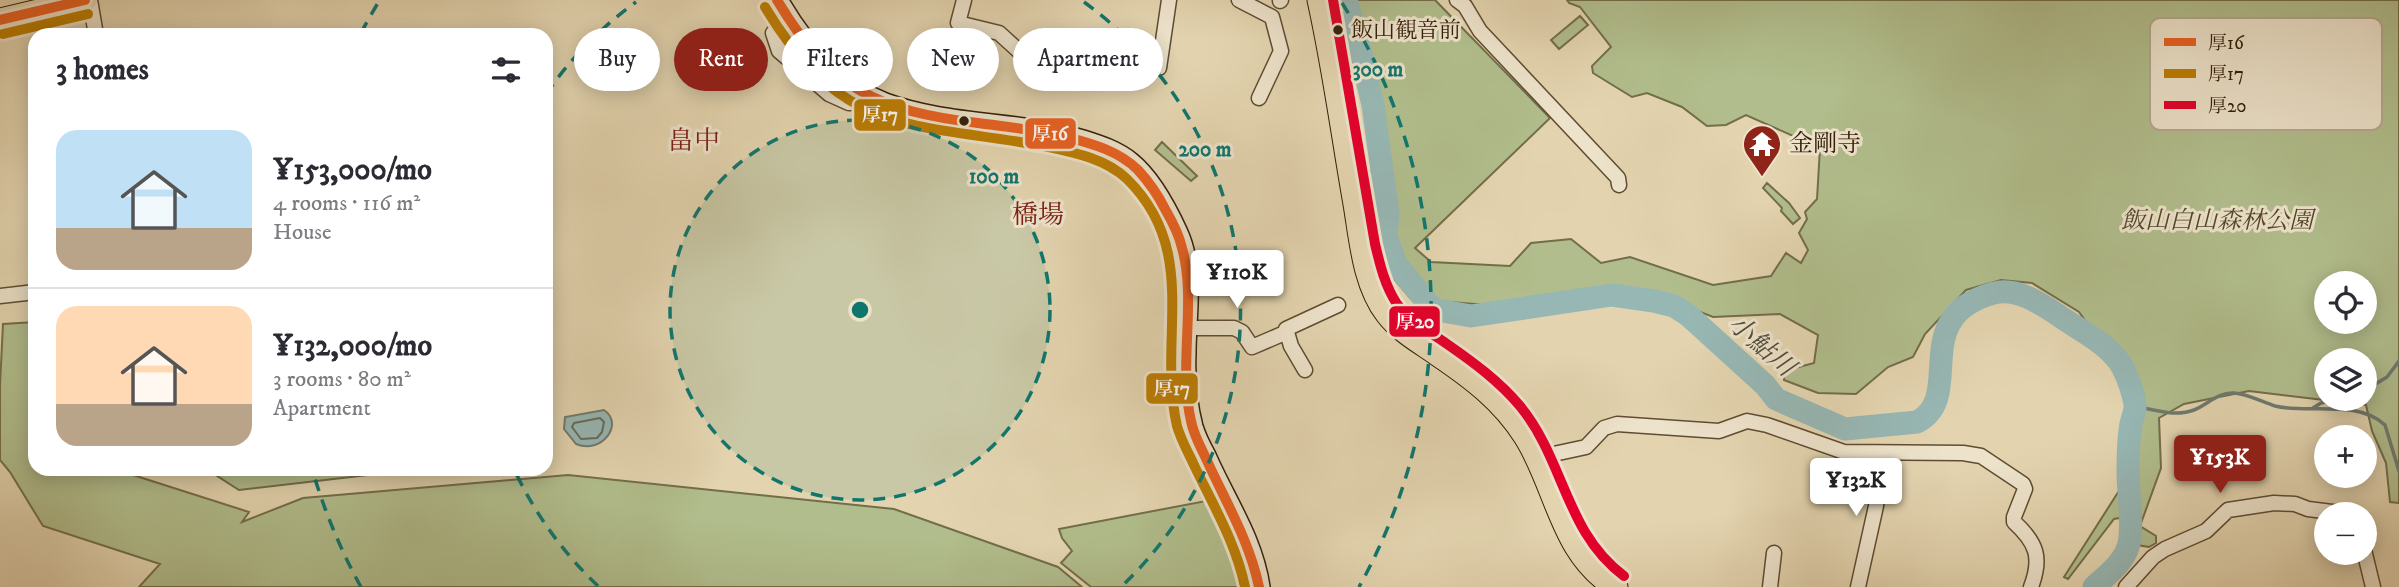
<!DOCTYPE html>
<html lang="en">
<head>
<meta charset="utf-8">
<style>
	:root { --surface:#fff; --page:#f2f2f3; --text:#2b2b33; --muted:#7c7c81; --line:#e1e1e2; --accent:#8f2418 }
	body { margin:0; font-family:"IM FELL DW Pica","Noto Serif JP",serif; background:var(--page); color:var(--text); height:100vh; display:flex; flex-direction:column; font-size:26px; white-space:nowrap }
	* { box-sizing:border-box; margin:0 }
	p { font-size:23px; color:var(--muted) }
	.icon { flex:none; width:38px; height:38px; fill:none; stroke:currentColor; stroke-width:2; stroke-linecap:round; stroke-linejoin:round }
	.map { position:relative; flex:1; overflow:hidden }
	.drawer { position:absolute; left:28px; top:28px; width:525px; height:448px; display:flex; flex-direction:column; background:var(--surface); border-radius:21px; box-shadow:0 4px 18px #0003 }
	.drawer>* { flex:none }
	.top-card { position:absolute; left:574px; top:28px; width:665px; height:63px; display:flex; gap:14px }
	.tools { position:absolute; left:2314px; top:271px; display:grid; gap:14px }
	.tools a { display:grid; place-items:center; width:63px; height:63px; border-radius:50%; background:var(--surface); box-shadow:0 4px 18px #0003; font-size:35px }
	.price { position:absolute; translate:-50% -60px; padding:0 16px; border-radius:7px; background:#fff; color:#222; font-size:23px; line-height:46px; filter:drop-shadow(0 2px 4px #0008) }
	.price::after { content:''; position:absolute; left:50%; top:42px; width:21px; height:16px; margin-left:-10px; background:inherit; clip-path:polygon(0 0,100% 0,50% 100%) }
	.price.active { background:var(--accent); color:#fff }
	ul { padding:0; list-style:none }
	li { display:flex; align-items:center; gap:21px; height:175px; padding:0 28px }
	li+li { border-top:2px solid var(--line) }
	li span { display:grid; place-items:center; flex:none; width:196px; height:140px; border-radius:21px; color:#555 }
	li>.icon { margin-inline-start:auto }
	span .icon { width:84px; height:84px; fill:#fffc; stroke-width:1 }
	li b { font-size:30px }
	h2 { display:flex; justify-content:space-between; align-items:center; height:84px; padding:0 28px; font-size:30px }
	.tag { padding:0 24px; border-radius:32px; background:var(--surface); box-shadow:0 4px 18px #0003; font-size:24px; line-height:63px }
	.tag.active { background:var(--accent); color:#fff }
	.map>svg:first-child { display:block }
	.green { fill:#b1bd8c; stroke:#726e4a; stroke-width:2; fill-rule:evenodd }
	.water { fill:#97b7b4; stroke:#6f7a70; stroke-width:2 }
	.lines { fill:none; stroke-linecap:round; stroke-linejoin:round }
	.shore { stroke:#656a5e; stroke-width:2 }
	.stream { stroke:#6f7a70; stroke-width:3.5 }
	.river { stroke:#97b7b4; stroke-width:23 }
	.street-casing { stroke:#5f4c32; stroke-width:17 }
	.secondary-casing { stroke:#331e09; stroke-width:24 }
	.primary-casing { stroke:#331e09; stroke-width:25 }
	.street { stroke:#ede3cb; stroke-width:14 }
	.secondary { stroke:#ede3cb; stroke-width:21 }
	.primary { stroke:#e3d4af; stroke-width:23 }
	.bus-1-casing { stroke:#ede3cb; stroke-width:16 }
	.bus-2-casing { stroke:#ede3cb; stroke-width:16 }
	.bus-3-casing { stroke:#ede3cb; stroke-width:16 }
	.bus-1 { stroke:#e86121; stroke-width:10 }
	.bus-2 { stroke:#bc7d03; stroke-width:10 }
	.bus-3 { stroke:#e4002b; stroke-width:10 }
	.ring { fill:none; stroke:#0f766e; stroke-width:3.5; stroke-dasharray:12 9 }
	.bus-dot { fill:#331e09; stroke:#ede3cb; stroke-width:2.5 }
	.labels { text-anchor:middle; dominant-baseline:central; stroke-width:6; stroke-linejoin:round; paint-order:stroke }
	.bus-label { font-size:22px; fill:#331e09; stroke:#ede3cb; text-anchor:start }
	.poi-label { font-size:24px; fill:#331e09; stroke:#ede3cb; text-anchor:start }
	.park-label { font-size:24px; font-style:italic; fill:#52462a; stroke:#ede3cb }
	.neighbourhood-label { font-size:26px; fill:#7a1f14; stroke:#ede3cb }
	.water-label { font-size:26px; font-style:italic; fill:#514c3c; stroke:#ede3cb }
	.key { fill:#ede3cb; stroke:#b5a891; stroke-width:2 }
	.key-label { font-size:19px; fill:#331e09 }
	.centre { fill:#0f766e; stroke:#ede3cb; stroke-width:3.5 }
	.ring-label { font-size:21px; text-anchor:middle; font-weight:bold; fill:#0f766e; stroke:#ede3cb; stroke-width:6; stroke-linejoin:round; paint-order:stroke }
	.line-badge { stroke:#ede3cb; stroke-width:2.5 }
	.badge-label { font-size:19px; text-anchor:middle; font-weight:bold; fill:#fff }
</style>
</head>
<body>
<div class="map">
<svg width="2399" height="587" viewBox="0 0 2399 587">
	<rect width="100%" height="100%" fill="#e3d4af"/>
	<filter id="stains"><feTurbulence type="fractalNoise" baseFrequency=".00286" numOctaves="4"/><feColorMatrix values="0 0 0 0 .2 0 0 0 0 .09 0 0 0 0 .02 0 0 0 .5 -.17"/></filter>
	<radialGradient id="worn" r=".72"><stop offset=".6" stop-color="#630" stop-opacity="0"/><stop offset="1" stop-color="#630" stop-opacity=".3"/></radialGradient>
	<path class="green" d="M1350,0H1435L1550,118L1415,248L1431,262L1510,266L1531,243L1571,239L1601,263L1630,257L1713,285L1771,276L1786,253L1801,263L1808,250L1799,233L1807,219L1805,212L1817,199L1820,148L1746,115L1726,125L1707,126L1682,107L1647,93L1632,97L1593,73L1592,66L1611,47L1580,7L1569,3L1567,0H2399V503L2390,502L2386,463L2372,431L2366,405L2249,391L2184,404L2159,418L2161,468L2140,526L2156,536V543L2149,547L2137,545L2129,523L2119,518L2114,519L2068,579L2064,577L2131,472L2128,413L2120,369L2079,312L2032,283L2001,280L1966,290L1925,334L1913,357L1888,367L1856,394L1818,393L1784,380V371L1814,363L1818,335L1780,314L1713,317L1649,292L1526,308L1411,299L1386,269L1367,176L1384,153ZM2326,284H2364V322H2326ZM2326,360H2364V399H2326Z
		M1580,16L1588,25L1559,49L1551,40Z
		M1162,142L1197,176L1191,181L1155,150Z
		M1767,183L1789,203L1800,218L1793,224L1781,211L1782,208L1763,188Z
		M35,322V469H133V475L249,512L242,522L303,498L568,475L894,509L1058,567L1082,587H139L160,564L43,526L10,472L0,460V385L3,324Z
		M210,469H420L239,490L211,472Z
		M1211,500L1238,551L1245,587H1091L1061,563L1072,551L1062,538L1059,529Z"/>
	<path class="water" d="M604,410C625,424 601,455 576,444L564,429L565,417Z"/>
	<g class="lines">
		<path class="shore" d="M600,418L604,422L602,432L597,438L581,439L572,427L574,423Z"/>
		<path class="stream" d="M2364,391L2387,377L2399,361
			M2135,406C2154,410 2175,417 2194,410C2207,405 2218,392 2234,393C2248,394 2262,402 2275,406C2307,414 2358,399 2385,425L2399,471
			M2313,408L2321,403L2340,399"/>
		<path class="river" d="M1346,0L1358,41L1373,105L1388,214L1386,236L1396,264L1430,306L1437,310L1471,316L1612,295L1654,301L1674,306L1688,315L1765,385L1776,399L1845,429L1917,422C1967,396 1906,317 1994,293C2016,287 2040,303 2058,315C2079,330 2110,344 2123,368C2128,378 2133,393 2135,404C2136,410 2132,418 2131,424C2128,440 2128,457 2128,472C2128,491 2134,531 2128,547C2123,563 2107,575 2094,587"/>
		<defs>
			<path id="street" d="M90,0L96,35
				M964,0L958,23L999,33L1021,53L1048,61L1102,66L1118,62L1159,68L1169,0
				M1239,0L1272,17L1281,51L1259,98
				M1457,0L1465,6L1480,31L1618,178L1619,185
				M1280,1L1281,0
				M773,33L779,51L829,94L849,103L857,90
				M0,296L35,292
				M1187,328H1234L1242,332L1252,347L1287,332
				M1305,370L1291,346L1286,329L1338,305
				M1535,458L1586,447L1604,428L1617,424L1719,431L1747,421L1767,425L1844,452L1963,453L1981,456L2023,484L2025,489L2014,517V522C2037,543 2042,558 2031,587
				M2364,550L2373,587
				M1770,587L1774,553
				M1858,587L1876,506L1882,453
				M2126,587L2153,557L2165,549L2206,531L2228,510L2274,503L2295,504L2308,509L2348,514"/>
			<path id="secondary" d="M777,0C802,44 836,85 885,104C948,127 1019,122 1083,141C1099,146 1117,152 1130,163C1151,180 1166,209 1177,233C1194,270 1185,314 1185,353C1184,377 1186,404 1192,427C1195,437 1200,447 1205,456C1224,500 1252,539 1259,587"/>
			<path id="primary" d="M1319,0C1334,67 1343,136 1355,204C1361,240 1364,284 1387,314C1400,331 1420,342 1437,354C1471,377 1502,400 1525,436C1557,486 1561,555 1616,587
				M0,20L85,0"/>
		</defs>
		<use href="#street" class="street-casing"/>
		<use href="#secondary" class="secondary-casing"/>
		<use href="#primary" class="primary-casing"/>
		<use href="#street" class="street"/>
		<use href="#secondary" class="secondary"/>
		<use href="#primary" class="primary"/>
		<defs>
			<path id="bus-1" d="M777,0C830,89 878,111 978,123C1008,127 1038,130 1067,137C1093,144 1119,151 1138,170C1149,182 1158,195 1165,209C1172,221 1179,234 1182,248C1197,301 1178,364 1191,421C1194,437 1203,451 1209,465C1228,506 1250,543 1259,587
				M0,20L85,0"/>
			<path id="bus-2" d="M765,7C844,138 911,122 1044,146C1072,152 1105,158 1127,179C1201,252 1157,338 1177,426C1181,440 1188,452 1194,465C1213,505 1236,543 1245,587
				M3,34L88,14"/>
			<path id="bus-3" d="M1333,0L1375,244C1380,265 1385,286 1397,304C1409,321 1430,332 1447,344C1473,362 1499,381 1520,406C1565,461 1565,532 1624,576"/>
		</defs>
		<use href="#bus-1" class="bus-1-casing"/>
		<use href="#bus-2" class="bus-2-casing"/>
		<use href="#bus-3" class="bus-3-casing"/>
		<use href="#bus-1" class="bus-1"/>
		<use href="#bus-2" class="bus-2"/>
		<use href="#bus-3" class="bus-3"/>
	</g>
	<circle cx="860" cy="310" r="190" fill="#0f766e" fill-opacity=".12"/>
	<g class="ring">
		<circle cx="860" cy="310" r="190"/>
		<path d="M598 586A381 381 0 0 1 515 471M546 94A381 381 0 0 1 636 2M1084 2A381 381 0 0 1 1122 586"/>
		<path d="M361 587A571 571 0 0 1 313 472M361 33A571 571 0 0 1 378 3M1342 3A571 571 0 0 1 1359 587"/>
	</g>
	<defs>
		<symbol id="temple-pin" viewBox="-11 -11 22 30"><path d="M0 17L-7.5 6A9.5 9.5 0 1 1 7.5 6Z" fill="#8f2418" stroke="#ede3cb"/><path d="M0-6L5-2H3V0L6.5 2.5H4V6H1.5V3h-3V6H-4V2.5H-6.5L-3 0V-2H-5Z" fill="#fff"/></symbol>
	</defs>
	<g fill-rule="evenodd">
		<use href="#temple-pin" x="1740" y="122" width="44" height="60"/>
	</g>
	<g class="bus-dot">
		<circle cx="1338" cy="30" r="6"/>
		<circle cx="964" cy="121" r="6"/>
	</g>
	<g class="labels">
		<g class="bus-label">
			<text x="1351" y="30">飯山観音前</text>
		</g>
		<g class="poi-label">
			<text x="1789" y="144">金剛寺</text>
		</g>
		<g class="park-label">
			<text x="2217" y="221">飯山白山森林公園</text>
		</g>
		<g class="neighbourhood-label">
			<text x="694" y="141">畠中</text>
			<text x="1038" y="215">橋場</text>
		</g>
		<g class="water-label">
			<text transform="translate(1761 346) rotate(41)">小鮎川</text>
		</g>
	</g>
	<rect x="2150" y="18" width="232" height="112" rx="10" class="key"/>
	<rect x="2164" y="38" width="32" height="8" fill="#e86121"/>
	<rect x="2164" y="69" width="32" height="9" fill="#bc7d03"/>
	<rect x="2164" y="101" width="32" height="8" fill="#e4002b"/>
	<g class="key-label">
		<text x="2208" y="49">厚16</text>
		<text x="2208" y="80">厚17</text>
		<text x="2208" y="112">厚20</text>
	</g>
	<circle cx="860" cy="310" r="10" class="centre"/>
	<g class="ring-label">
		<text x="1378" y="76">300 m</text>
		<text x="1205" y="156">200 m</text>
		<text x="994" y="183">100 m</text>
	</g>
	<g class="line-badge">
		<rect x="853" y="98" width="54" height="34" rx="7" fill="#bc7d03"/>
		<rect x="1024" y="117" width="53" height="33" rx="7" fill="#e86121"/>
		<rect x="1388" y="305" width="53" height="33" rx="7" fill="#e4002b"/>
		<rect x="1145" y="372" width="54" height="33" rx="7" fill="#bc7d03"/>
	</g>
	<g class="badge-label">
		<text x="880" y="121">厚17</text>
		<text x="1050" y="140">厚16</text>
		<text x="1415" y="328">厚20</text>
		<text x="1172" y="395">厚17</text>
	</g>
	<rect width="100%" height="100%" filter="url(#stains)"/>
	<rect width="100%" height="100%" fill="url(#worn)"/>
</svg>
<div class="tools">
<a><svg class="icon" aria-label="locate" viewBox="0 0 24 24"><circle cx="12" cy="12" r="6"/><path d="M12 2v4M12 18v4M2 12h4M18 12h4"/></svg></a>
<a><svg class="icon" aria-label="layers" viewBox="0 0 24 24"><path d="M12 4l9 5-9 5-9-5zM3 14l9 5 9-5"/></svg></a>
<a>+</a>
<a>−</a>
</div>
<b class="price" style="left:1237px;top:310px">¥110K</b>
<b class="price active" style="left:2220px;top:495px">¥153K</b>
<b class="price" style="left:1856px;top:518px">¥132K</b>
<div class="top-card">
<a class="tag">Buy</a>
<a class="tag active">Rent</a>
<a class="tag">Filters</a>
<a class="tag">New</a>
<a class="tag">Apartment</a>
</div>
<section class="drawer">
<h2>3 homes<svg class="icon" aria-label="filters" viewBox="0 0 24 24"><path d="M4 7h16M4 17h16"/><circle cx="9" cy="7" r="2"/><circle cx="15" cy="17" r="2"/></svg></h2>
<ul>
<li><span style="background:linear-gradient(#bfe0f5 70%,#b9a48a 0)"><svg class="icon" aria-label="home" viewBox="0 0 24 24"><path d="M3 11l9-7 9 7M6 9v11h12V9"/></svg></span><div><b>¥153,000/mo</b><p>4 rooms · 116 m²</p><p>House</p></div></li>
<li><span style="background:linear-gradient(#ffd9b3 70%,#b9a48a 0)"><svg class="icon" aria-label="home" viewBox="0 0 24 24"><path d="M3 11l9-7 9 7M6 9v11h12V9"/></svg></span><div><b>¥132,000/mo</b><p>3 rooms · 80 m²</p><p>Apartment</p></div></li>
</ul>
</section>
</div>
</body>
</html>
